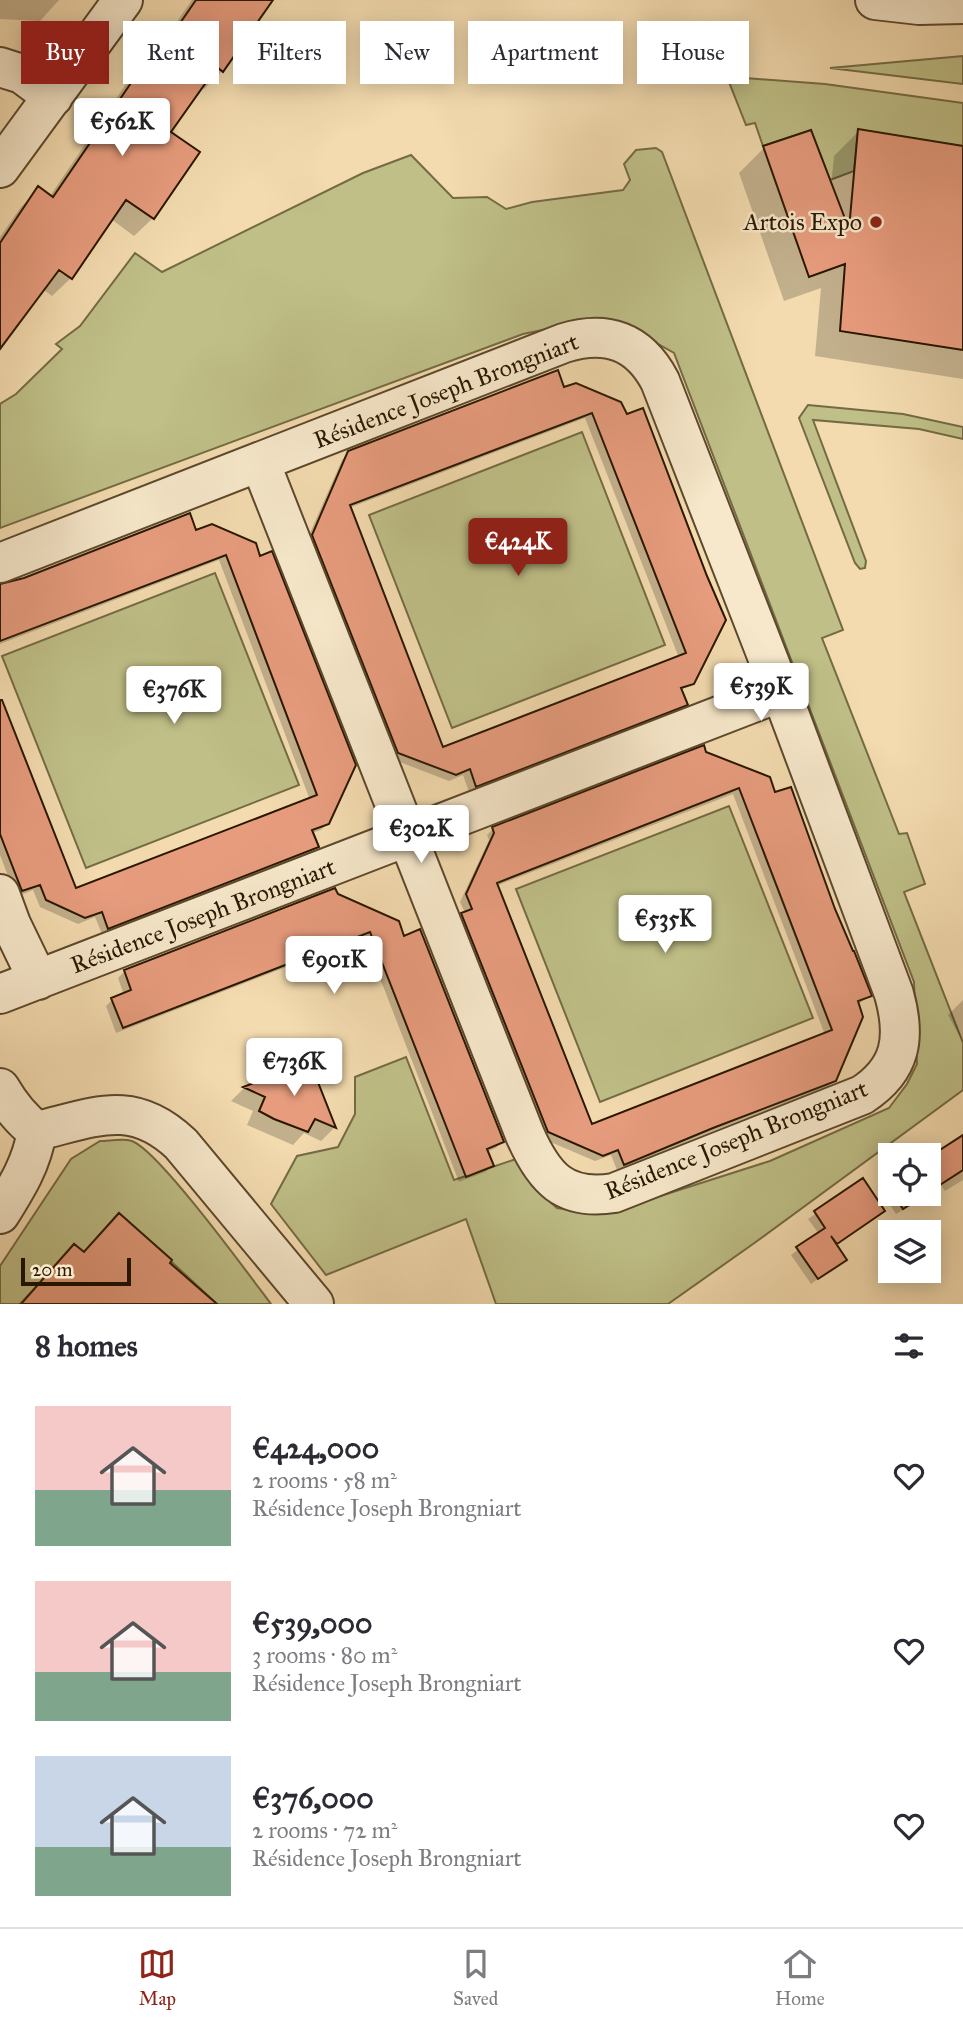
<!DOCTYPE html>
<html lang="en">
<head>
<meta charset="utf-8">
<style>
	:root { --surface:#fff; --page:#f7f7f7; --text:#2b2b33; --muted:#7c7c81; --line:#e1e1e2; --accent:#8f2418 }
	body { margin:0; font-family:"IM FELL Great Primer",serif; background:var(--page); color:var(--text); height:100vh; display:flex; flex-direction:column; font-size:26px; white-space:nowrap }
	* { box-sizing:border-box; margin:0 }
	p { font-size:23px; color:var(--muted) }
	.icon { flex:none; width:38px; height:38px; fill:none; stroke:currentColor; stroke-width:2; stroke-linecap:round; stroke-linejoin:round }
	.map { position:relative; height:1304px; overflow:hidden }
	.side { display:flex; flex-direction:column; background:var(--surface); flex:1 }
	.side>* { flex:none }
	.banner { position:absolute; left:21px; top:21px; width:922px; height:63px; display:flex; gap:14px }
	.fabs { position:absolute; left:878px; top:1143px; display:grid; gap:14px }
	.fabs a { display:grid; place-items:center; width:63px; height:63px; border-radius:0px; background:var(--surface); box-shadow:0 4px 18px #0003; font-size:35px }
	.scale { position:absolute; left:21px; bottom:18px; width:110px; box-sizing:border-box; padding-left:7px; border:4px solid #291700; border-top:0; font-size:19px; line-height:24px; white-space:nowrap; color:#291700; -webkit-text-stroke:5px #f7e8cb; paint-order:stroke }
	.price { position:absolute; translate:-50% -60px; padding:0 16px; border-radius:7px; background:#fff; color:#222; font-size:23px; line-height:46px; filter:drop-shadow(0 2px 4px #0008) }
	.price::after { content:''; position:absolute; left:50%; top:42px; width:21px; height:16px; margin-left:-10px; background:inherit; clip-path:polygon(0 0,100% 0,50% 100%) }
	.price.current { background:var(--accent); color:#fff }
	ul { padding:0; list-style:none }
	li { display:flex; align-items:center; gap:21px; height:175px; padding:0 35px }
	li span { display:grid; place-items:center; flex:none; width:196px; height:140px; border-radius:0px; color:#555 }
	li>.icon { margin-inline-start:auto }
	span .icon { width:84px; height:84px; fill:#fffc; stroke-width:1 }
	li b { font-size:30px }
	h2 { display:flex; justify-content:space-between; align-items:center; height:84px; padding:0 35px; font-size:30px }
	.pill { padding:0 24px; border-radius:0px; background:var(--surface); box-shadow:0 4px 18px #0003; font-size:24px; line-height:63px }
	.pill.current { background:var(--accent); color:#fff }
	.tabs { display:flex; justify-content:space-around; align-items:center; height:98px; border-top:2px solid var(--line); background:var(--surface); font-size:19px; color:var(--muted) }
	.tabs a { display:grid; justify-items:center; gap:4px }
	.tabs .current { color:var(--accent) }
	.map>svg:first-child { display:block }
	.green { fill:#bfbf87; stroke:#746b44; stroke-width:2 }
	.shadow { fill:#0003; fill-rule:evenodd }
	.building { fill:#e79c7e; stroke:#291700; stroke-width:2; fill-rule:evenodd }
	.lines { fill:none; stroke-linecap:round; stroke-linejoin:round }
	.minor-casing { stroke:#5c482c; stroke-width:42 }
	.minor { stroke:#f7e8cb; stroke-width:38 }
	.poi-dot { fill:#8f2418; stroke:#f7e8cb; stroke-width:2.5 }
	.labels { text-anchor:middle; dominant-baseline:central; stroke-width:5; stroke-linejoin:round; paint-order:stroke }
	.poi-label { font-size:24px; fill:#291700; stroke:#f7e8cb; text-anchor:end }
	.street-label { font-size:24px; fill:#291700; stroke:#f7e8cb }
</style>
</head>
<body>
<div class="map">
<svg width="963" height="1304" viewBox="0 0 963 1304">
	<rect width="100%" height="100%" fill="#f3dbaf"/>
	<filter id="stains"><feTurbulence type="fractalNoise" baseFrequency=".00286" numOctaves="4"/><feColorMatrix values="0 0 0 0 .2 0 0 0 0 .09 0 0 0 0 .02 0 0 0 .5 -.17"/></filter>
	<radialGradient id="worn" r=".72"><stop offset=".6" stop-color="#630" stop-opacity="0"/><stop offset="1" stop-color="#630" stop-opacity=".3"/></radialGradient>
	<path class="green" d="M963,56V84L830,68Z
		M745,78L825,84L963,103V146L858,130L854,171L830,180L811,130L763,146L755,123L746,125L729,82Z
		M656,148L662,152L843,630L822,638L899,834L907,833L925,884L904,892L963,1043V1090L753,1244L668,1304H496L466,1219L326,1275L271,1204L297,1156L338,1147L355,1114V1077L406,1057L454,1180L516,1159L540,1193L557,1208L583,1212L629,1206L770,1161L889,1108L907,1084L917,1064L914,982L674,353L633,330L576,323L523,334L0,528V404L16,394L62,349L56,344L80,326L135,253L162,272L363,173L411,155L453,198L487,197L506,209L532,202L623,190L630,180L624,164L636,150Z
		M808,405L903,414L963,427V439L919,429L813,420L866,561L865,568L860,569L855,563L799,418Z
		M582,432L665,645L452,728L369,515Z
		M215,573L299,785L86,868L2,656Z
		M729,806L813,1018L600,1102L516,889Z
		M100,1141C109,1141 123,1138 132,1141C159,1151 249,1275 271,1304H217L119,1213L84,1252L74,1244L21,1304H0V1266L71,1159Z"/>
	<path class="shadow" d="M0,0H59L40,21L0,19Z
		M192,0H271L222,71L204,89L201,87L169,133L153,218L134,236L111,219L71,278L52,296L43,289L0,344V237L21,207L39,189L50,196L126,84L144,66L145,67Z
		M859,131L963,148V379L815,356L821,288L784,301L739,173L764,148L831,186L834,156Z
		M576,385L705,576L692,682L680,691L686,704L679,711L469,792L463,775L449,781L392,759L306,542L342,460L349,452ZM585,418L679,658L442,750L349,508Z
		M195,532L254,545L328,823L321,830L312,833L317,847L310,853L102,934L95,917L78,924L40,907L33,890L16,897L0,855V699L75,890L310,800L219,560L0,644V588Z
		M705,754L773,794L833,910L870,996L857,1005L835,1080L827,1087L705,1134L617,1170L611,1155L595,1161L541,1138L456,921L465,913L460,902L489,840L487,835L493,829ZM733,794L825,1035L591,1126L496,886Z
		M336,896L402,938L502,1141L496,1148L486,1152L492,1166L485,1172L459,1182L364,937L116,1033L106,1006L112,1000L124,995L118,978L125,971Z
		M963,1000V1042L948,1015Z
		M309,1064L334,1128L321,1141L304,1133L293,1145L247,1125L253,1111L231,1101L244,1088Z
		M963,1146V1180L945,1191L941,1185L929,1192V1160Z
		M863,1181L883,1211L836,1246L845,1259L811,1284L791,1255L819,1234L808,1219Z
		M891,1186V1194H928L896,1214L882,1193Z
		M119,1215L215,1304H18L74,1246L82,1253Z"/>
	<path class="building" d="M196,0H273L223,72L217,67L171,132L200,152L154,219L126,200L72,279L59,270L0,349V243L38,186L53,197L144,64L149,68Z
		M858,129L963,146V350L840,331L845,264L809,277L763,146L811,130L849,229Z
		M558,370L564,387L576,383L621,402L627,414L643,408L707,576L726,620L694,684L681,688L688,705L476,787L470,769L456,775L398,753L312,535L348,451ZM592,413L686,653L443,747L350,505Z
		M190,513L196,530L212,524L256,543L260,556L272,551L356,765L329,824L312,830L319,847L108,929L102,912L85,918L46,900L40,885L22,891L0,834V700H2L76,888L317,795L226,555L0,641V584L24,578Z
		M704,745L706,752L770,777L775,792L791,787L835,909L853,951H854L872,996L858,1001L863,1017L836,1081L713,1128L624,1165L618,1150L603,1156L548,1132L461,913L472,909L466,894L494,833L492,827ZM739,788L832,1030L592,1124L497,883Z
		M335,888L338,894L399,921L404,936L420,929L504,1142L487,1149L494,1166L466,1177L370,932L123,1028L111,998L131,990L124,970Z
		M310,1062L336,1128L315,1119L308,1132L274,1119L259,1111L265,1097L243,1087Z
		M963,1135V1170L929,1192V1157Z
		M863,1178L885,1211L837,1244L831,1236L847,1260L818,1279L796,1247L825,1228L814,1211Z
		M893,1194H926L903,1209Z
		M119,1213L172,1260L170,1263L217,1304H21L74,1244L84,1252Z"/>
	<g class="lines">
		<defs>
			<path id="minor" d="M875,0L919,5L963,4
				M0,67L22,74L53,97
				M0,168L123,0
				M0,563L564,343C607,330 639,341 660,381L781,692L894,994C906,1037 902,1069 862,1095L614,1193C564,1201 544,1178 525,1135L260,462
				M0,894L11,924L38,980
				M0,994L781,692
				M0,1088C10,1105 21,1120 37,1131C96,1117 132,1098 181,1144L314,1304
				M0,1214C17,1187 32,1163 37,1131"/>
		</defs>
		<use href="#minor" class="minor-casing"/>
		<use href="#minor" class="minor"/>
	</g>
	<circle class="poi-dot" cx="876" cy="222" r="7"/>
	<g class="labels">
		<g class="poi-label">
			<text x="862" y="222">Artois Expo</text>
		</g>
		<g class="street-label">
			<text transform="translate(446 391) rotate(-21)">Résidence Joseph Brongniart</text>
			<text transform="translate(203 916) rotate(-21)">Résidence Joseph Brongniart</text>
			<text transform="translate(736 1140) rotate(-22)">Résidence Joseph Brongniart</text>
		</g>
	</g>
	<rect width="100%" height="100%" filter="url(#stains)"/>
	<rect width="100%" height="100%" fill="url(#worn)"/>
</svg>
<div class="fabs">
<a><svg class="icon" aria-label="locate" viewBox="0 0 24 24"><circle cx="12" cy="12" r="6"/><path d="M12 2v4M12 18v4M2 12h4M18 12h4"/></svg></a>
<a><svg class="icon" aria-label="layers" viewBox="0 0 24 24"><path d="M12 4l9 5-9 5-9-5zM3 14l9 5 9-5"/></svg></a>
</div>
<div class="scale">20 m</div>
<b class="price" style="left:122px;top:158px">€562K</b>
<b class="price current" style="left:518px;top:578px">€424K</b>
<b class="price" style="left:761px;top:723px">€539K</b>
<b class="price" style="left:174px;top:726px">€376K</b>
<b class="price" style="left:421px;top:865px">€302K</b>
<b class="price" style="left:665px;top:955px">€535K</b>
<b class="price" style="left:334px;top:996px">€901K</b>
<b class="price" style="left:294px;top:1098px">€736K</b>
<div class="banner">
<a class="pill current">Buy</a>
<a class="pill">Rent</a>
<a class="pill">Filters</a>
<a class="pill">New</a>
<a class="pill">Apartment</a>
<a class="pill">House</a>
</div>
</div>
<section class="side">
<h2>8 homes<svg class="icon" aria-label="filters" viewBox="0 0 24 24"><path d="M4 7h16M4 17h16"/><circle cx="9" cy="7" r="2"/><circle cx="15" cy="17" r="2"/></svg></h2>
<ul>
<li><span style="background:linear-gradient(#f6c9c9 60%,#7fa58c 0)"><svg class="icon" aria-label="home" viewBox="0 0 24 24"><path d="M3 11l9-7 9 7M6 9v11h12V9"/></svg></span><div><b>€424,000</b><p>2 rooms · 58 m²</p><p>Résidence Joseph Brongniart</p></div><svg class="icon" aria-label="heart" viewBox="0 0 24 24"><path d="M12 20l-8-8c-3-5 5-10 8-4 3-6 11-1 8 4z"/></svg></li>
<li><span style="background:linear-gradient(#f6c9c9 65%,#7fa58c 0)"><svg class="icon" aria-label="home" viewBox="0 0 24 24"><path d="M3 11l9-7 9 7M6 9v11h12V9"/></svg></span><div><b>€539,000</b><p>3 rooms · 80 m²</p><p>Résidence Joseph Brongniart</p></div><svg class="icon" aria-label="heart" viewBox="0 0 24 24"><path d="M12 20l-8-8c-3-5 5-10 8-4 3-6 11-1 8 4z"/></svg></li>
<li><span style="background:linear-gradient(#c9d6e8 65%,#7fa58c 0)"><svg class="icon" aria-label="home" viewBox="0 0 24 24"><path d="M3 11l9-7 9 7M6 9v11h12V9"/></svg></span><div><b>€376,000</b><p>2 rooms · 72 m²</p><p>Résidence Joseph Brongniart</p></div><svg class="icon" aria-label="heart" viewBox="0 0 24 24"><path d="M12 20l-8-8c-3-5 5-10 8-4 3-6 11-1 8 4z"/></svg></li>
</ul>
</section>
<nav class="tabs">
<a class="current"><svg class="icon" aria-label="map" viewBox="0 0 24 24"><path d="M3 6l6-2 6 2 6-2v14l-6 2-6-2-6 2zM9 4v14M15 6v14"/></svg>Map</a>
<a><svg class="icon" aria-label="saved" viewBox="0 0 24 24"><path d="M7 4h10v16l-5-4-5 4z"/></svg>Saved</a>
<a><svg class="icon" aria-label="home" viewBox="0 0 24 24"><path d="M3 11l9-7 9 7M6 9v11h12V9"/></svg>Home</a>
</nav>
</body>
</html>
